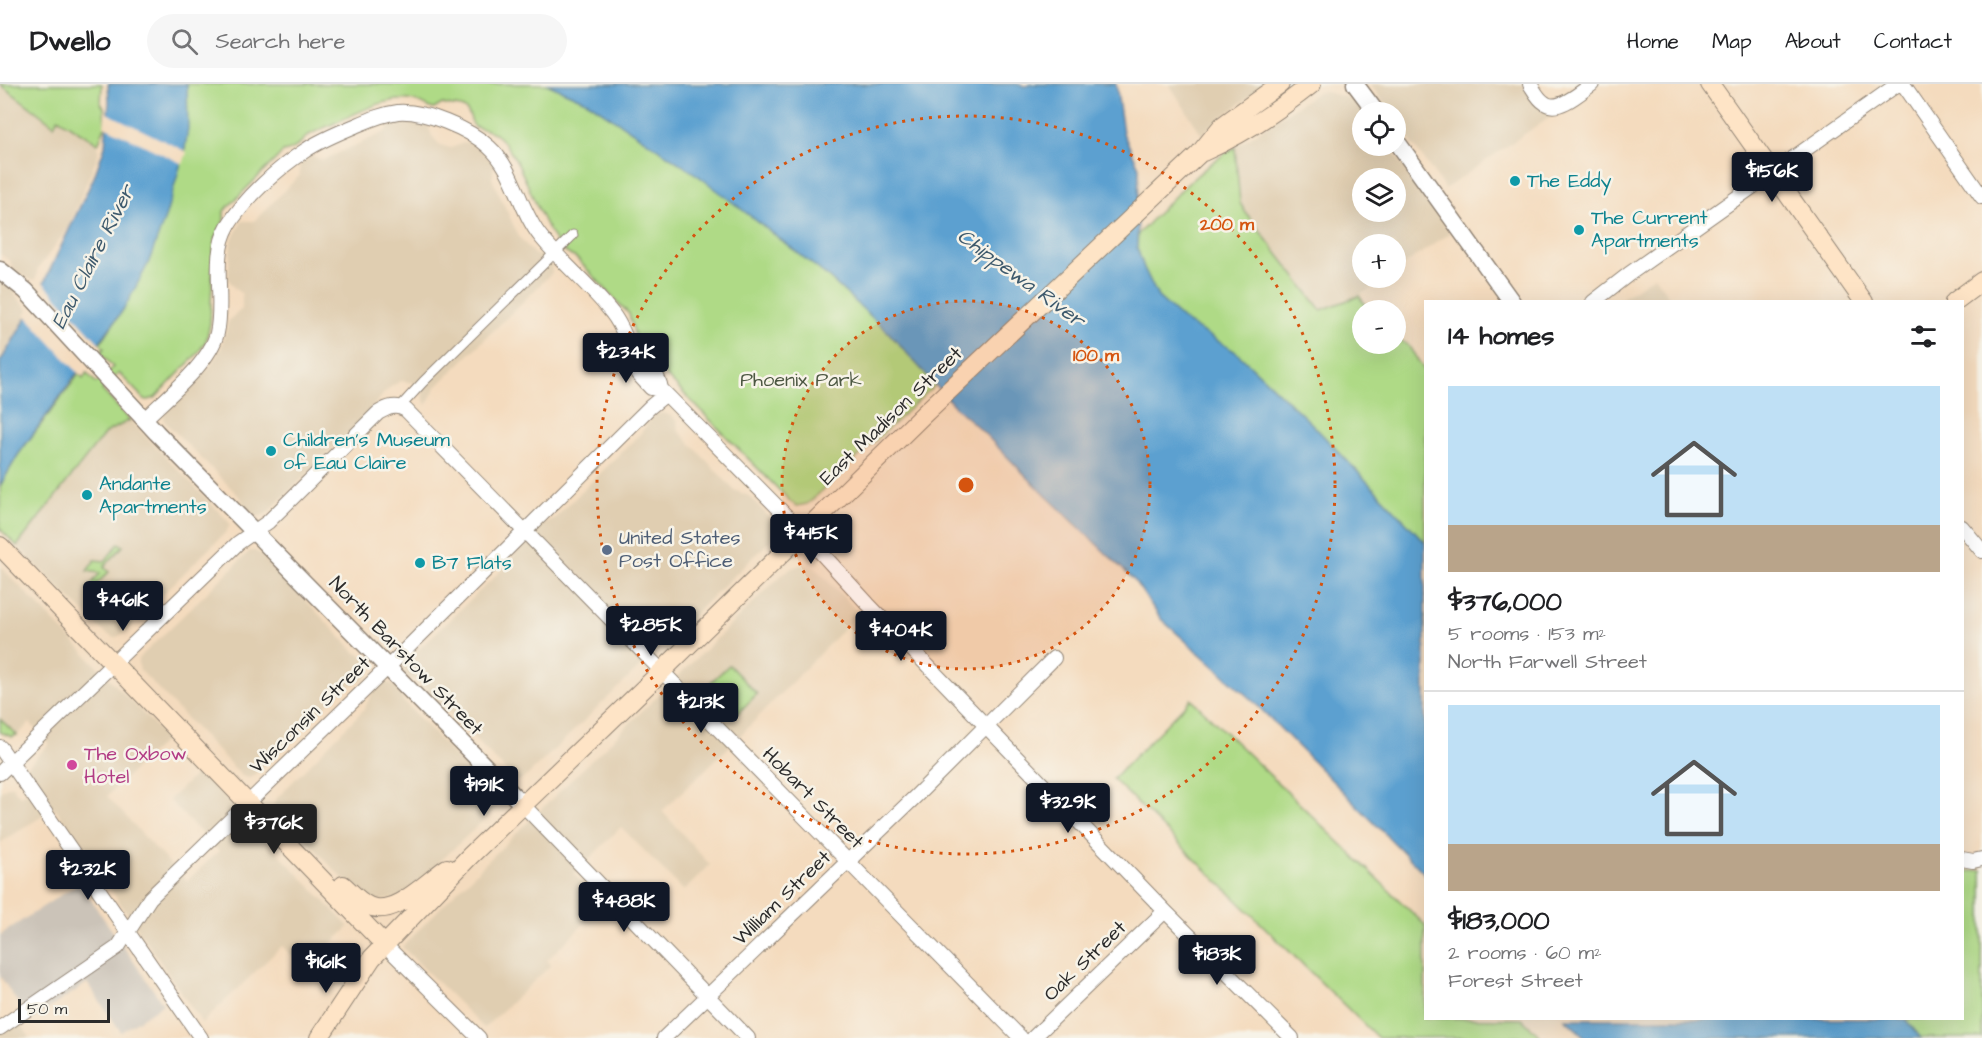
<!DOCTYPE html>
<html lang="en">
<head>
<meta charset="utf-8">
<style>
	:root { --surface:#fff; --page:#f6f6f6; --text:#202124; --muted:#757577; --line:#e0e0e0; --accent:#111827 }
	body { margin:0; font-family:"Architects Daughter",sans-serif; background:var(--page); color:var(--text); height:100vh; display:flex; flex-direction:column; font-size:22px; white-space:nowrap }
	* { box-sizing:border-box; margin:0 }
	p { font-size:20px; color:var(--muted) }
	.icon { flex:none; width:33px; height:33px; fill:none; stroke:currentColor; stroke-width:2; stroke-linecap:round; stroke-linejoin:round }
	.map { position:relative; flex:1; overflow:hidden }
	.sheet { position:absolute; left:1424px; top:216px; width:540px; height:720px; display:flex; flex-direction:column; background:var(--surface); border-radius:0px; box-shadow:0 6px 24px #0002 }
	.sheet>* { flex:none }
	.controls { position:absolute; left:1352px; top:18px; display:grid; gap:12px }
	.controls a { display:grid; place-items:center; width:54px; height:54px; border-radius:50%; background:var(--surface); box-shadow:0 6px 24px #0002; font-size:30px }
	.scale { position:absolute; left:18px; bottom:15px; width:92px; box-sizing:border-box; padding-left:6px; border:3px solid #2b2b2b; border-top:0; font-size:16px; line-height:21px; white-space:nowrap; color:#2b2b2b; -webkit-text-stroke:4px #f7f3e8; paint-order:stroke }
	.price { position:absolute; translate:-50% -51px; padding:0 14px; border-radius:6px; background:var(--accent); color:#fff; font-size:20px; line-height:39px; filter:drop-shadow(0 2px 3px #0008) }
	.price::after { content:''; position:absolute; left:50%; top:36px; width:18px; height:14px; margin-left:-9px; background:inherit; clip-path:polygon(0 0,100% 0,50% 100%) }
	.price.current { background:#222; color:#fff }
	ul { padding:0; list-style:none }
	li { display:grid; align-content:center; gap:12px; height:318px; padding:0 24px }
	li+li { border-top:2px solid var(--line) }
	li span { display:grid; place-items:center; height:186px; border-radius:0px; color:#555 }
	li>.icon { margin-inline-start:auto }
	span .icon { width:108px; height:108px; fill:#fffc; stroke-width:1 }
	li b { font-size:26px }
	h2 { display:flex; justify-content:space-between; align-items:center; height:72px; padding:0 24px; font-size:26px }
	header { display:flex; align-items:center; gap:36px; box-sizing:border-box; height:84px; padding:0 30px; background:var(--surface); border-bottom:2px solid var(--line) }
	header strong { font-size:28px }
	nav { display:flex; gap:33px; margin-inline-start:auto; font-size:21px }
	.search { width:420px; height:54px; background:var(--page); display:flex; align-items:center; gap:15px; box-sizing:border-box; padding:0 21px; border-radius:33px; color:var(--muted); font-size:22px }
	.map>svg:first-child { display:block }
	.built { fill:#e0ceb1; fill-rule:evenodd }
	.industrial { fill:#cbc3b8 }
	.green { fill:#afda86; stroke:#6d8258; stroke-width:1.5 }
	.water { fill:#5ba0d0; stroke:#43667e; stroke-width:1.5 }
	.pier { fill:#f4dbbe }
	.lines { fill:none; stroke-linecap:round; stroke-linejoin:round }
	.pedestrian-casing { stroke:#908374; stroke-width:11 }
	.minor-casing { stroke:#908374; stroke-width:16 }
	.tertiary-casing { stroke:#908374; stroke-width:19 }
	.secondary-casing { stroke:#908374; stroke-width:20 }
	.pedestrian { stroke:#fff; stroke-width:9 }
	.minor { stroke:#fff; stroke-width:14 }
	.tertiary { stroke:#fff; stroke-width:16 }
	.secondary { stroke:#fee4c6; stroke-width:18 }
	.ring { fill:none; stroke:#d5540f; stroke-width:3; stroke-dasharray:3 6 }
	.culture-dot { fill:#0f9aa8; stroke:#f7f3e8; stroke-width:2 }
	.service-dot { fill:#5c6f8a; stroke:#f7f3e8; stroke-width:2 }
	.hotel-dot { fill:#d1479c; stroke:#f7f3e8; stroke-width:2 }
	.labels { text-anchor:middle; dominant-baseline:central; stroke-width:5; stroke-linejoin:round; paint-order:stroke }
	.culture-label { font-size:20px; fill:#0d838f; stroke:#f7f3e8; text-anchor:start }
	.park-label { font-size:20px; fill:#4c5742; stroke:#f7f3e8 }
	.street-label { font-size:20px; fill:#2b2b2b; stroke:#f7f3e8 }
	.service-label { font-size:20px; fill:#4e5e75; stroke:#f7f3e8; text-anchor:start }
	.hotel-label { font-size:20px; fill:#b23c85; stroke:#f7f3e8; text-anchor:start }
	.water-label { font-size:21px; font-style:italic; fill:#3e5a6d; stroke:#f7f3e8 }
	.centre { fill:#d5540f; stroke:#f7f3e8; stroke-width:3 }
	.ring-label { font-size:18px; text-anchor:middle; font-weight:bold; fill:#d5540f; stroke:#f7f3e8; stroke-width:5; stroke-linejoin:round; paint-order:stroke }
</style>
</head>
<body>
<header>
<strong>Dwello</strong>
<div class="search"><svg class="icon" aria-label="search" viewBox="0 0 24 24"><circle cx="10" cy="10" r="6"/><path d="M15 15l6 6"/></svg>Search here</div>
<nav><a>Home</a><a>Map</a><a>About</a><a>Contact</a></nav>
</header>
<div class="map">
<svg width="1982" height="954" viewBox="0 0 1982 954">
	<rect width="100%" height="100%" fill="#f7f3e8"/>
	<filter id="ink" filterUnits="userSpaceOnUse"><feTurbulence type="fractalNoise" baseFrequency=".0167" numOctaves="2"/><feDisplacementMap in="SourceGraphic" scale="12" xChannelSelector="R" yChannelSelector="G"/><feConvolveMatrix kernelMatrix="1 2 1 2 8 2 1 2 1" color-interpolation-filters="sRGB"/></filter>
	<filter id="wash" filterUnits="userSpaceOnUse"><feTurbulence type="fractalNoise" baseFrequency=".008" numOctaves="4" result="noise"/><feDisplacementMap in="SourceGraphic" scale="24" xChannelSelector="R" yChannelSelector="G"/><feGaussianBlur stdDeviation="1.35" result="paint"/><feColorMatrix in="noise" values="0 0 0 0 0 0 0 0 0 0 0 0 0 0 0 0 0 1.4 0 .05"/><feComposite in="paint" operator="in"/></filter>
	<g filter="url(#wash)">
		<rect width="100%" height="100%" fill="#f4dbbe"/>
		<path class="built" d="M1169,0H1266L1213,40L1202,51Z
			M1370,0H1524L1547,26L1555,29L1445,105L1395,35V28H1391Z
			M0,1L54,40L57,33L98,60V71L68,144L37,186V192L34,197L20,190L12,183L10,177L0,170Z
			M1325,8L1346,13L1364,28H1362V62H1389L1450,149L1395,187V160H1362V194H1385L1359,212L1321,226L1246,129L1240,119L1235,63L1309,14L1317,9ZM1362,94H1395V128H1362Z
			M405,37L428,41L432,52L440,61L451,64L466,58L478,63L489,74L494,80L492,95L519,153L535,171H544L551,178L552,189L436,303L426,322L422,308L414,299L401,297L392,302L384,309L368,330L266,430L255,434L245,424L241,414L164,337V329L210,283L221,264L229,236L242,225V210L235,205L228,195L231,157L242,137H254L300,91L299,79L311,72L323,76L385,48L392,38Z
			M1654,192L1672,217H1618Z
			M0,194L14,205L16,212L30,228L0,278Z
			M662,329L669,331L677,337L678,346L734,406L749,412L772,436L775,444L774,449L772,455L528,691L519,697L515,696L421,599L407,593L402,583L407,574L422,562L510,478L517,466L544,439L555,434L640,350L655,330Z
			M130,336L228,437L230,441L225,449L121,551L114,554L104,548L17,462L105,349Z
			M250,467H255L261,470L355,568L367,574L372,584L366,594L343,605L254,691L249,694L242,692L140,586L138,579V575Z
			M803,480L815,484L859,529L732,660L662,727L710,781L684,807L621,743L574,790L603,821L547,876L551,881L484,944L402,863L450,814L782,491L790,485Z
			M0,482L167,654L107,712L166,776L187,797L219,767L169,716L199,687L349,843L305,885L282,862L202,939L55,724L0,759V707L11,701L20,712L38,700L28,685V682L49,660L30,639L17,651L0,635Z
			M384,599H390L396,603L404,618L498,717L496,724L404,812L375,818L351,803L273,721L277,714L365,624L374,604Z
			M16,933L30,954H0V944Z"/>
		<path class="industrial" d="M79,799L163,920L121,948L87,899L30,937L0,892V851Z"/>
		<path class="green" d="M0,0H102L101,19L104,24L105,43L98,60L58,34L54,41Z
			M187,0H547L588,18L700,93L740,122L826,191L889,248L936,300L812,416L807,420L797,422L792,419L645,270L635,252L629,230L576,174C540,162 529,76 495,50C488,45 481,45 473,42C467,17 460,25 442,20L434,25C425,23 419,17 409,16C382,14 358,29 335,39C327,43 317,46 309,51C299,58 299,65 283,68L224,127V136L214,159L210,240L206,257L198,269L155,314L148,316L144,315L119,289L102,306L130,336L105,349L17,462L0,445V402L18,371L79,290L83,294L87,289L96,299L113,283L100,269L104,264L100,260L125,223L185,65Z
			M1235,63L1240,119L1246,129L1321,226L1359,212L1369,226H1362V260H1395V253L1408,261L1425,287V458L1312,340L1236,268L1186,238L1158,213L1144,184L1137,164L1138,150C1168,119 1197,86 1235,63Z
			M119,459L123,462L104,483L109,488L89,507L87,506L100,489L87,487L95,476L105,477Z
			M729,581L757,610L738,629L709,600Z
			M1191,615L1425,841V934L1522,935L1541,953L1378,954L1113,695Z
			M0,635L17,651L12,653L0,648Z
			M1982,786V954H1921L1905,935L1962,934V788Z"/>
		<path class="water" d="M108,0H187L188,44L185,65L166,131L148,180L125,223L18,371L0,402V278L30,228L94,93L105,62L109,18Z
			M547,0H1017L1025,2L1032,0H1116L1123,49L1139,83L1137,164L1144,184L1158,213L1186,238L1236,268L1312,340L1425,458V790L1253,617L1161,535L1134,496L1039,405L981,346L956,324L888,248L826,191L700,93L588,18Z
			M1565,935H1905L1921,954H1586Z"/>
		<path class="pier" d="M105,28L187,68L183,80L104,42Z
			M42,197L102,262L81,292L25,231Z"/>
	</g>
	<g filter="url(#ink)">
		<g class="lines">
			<defs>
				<path id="pedestrian" d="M400,323L423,298L573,151"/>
				<path id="minor" d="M1530,0C1534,6 1538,15 1545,19C1558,29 1581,8 1592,0
					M1903,0L1982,113
					M1593,218L1629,190L1898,0
					M631,265C644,271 659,291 661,305L803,449L868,520L1165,827L1292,954
					M145,335C167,313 210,279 217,249C225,214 210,174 228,142C244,115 279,83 306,66C321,56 338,49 355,42C369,36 382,30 398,28C424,26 470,45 489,63C515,86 519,126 541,153C563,180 591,202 612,229C621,240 625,253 631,265L628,274L638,290L651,304L661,305
					M1962,443L1982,467
					M0,663L201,954
					M0,689L238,459L268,438L378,329C388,323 396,320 406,326L1021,954
					M523,721L748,954
					M1962,775L1973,777L1982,775
					M384,860L479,954
					M0,944L118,863L150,814L387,584L650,323L666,310
					M664,954L916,712L1054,574
					M1033,954L1165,827"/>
				<path id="tertiary" d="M1355,0L1376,28
					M1395,55L1512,218
					M0,186L26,207L157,349L523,721"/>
				<path id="secondary" d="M1710,0L1864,218
					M1203,68C1243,50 1278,27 1312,0
					M1954,218L1982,197
					M0,462L384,860
					M343,801C351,808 359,818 369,822C394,834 427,797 447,784
					M319,954L372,874L470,772L661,588L923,331L1199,70L1222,42L1280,0"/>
			</defs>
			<use href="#pedestrian" class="pedestrian-casing"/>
			<use href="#minor" class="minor-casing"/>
			<use href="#tertiary" class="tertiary-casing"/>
			<use href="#secondary" class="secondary-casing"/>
			<use href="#pedestrian" class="pedestrian"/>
			<use href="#minor" class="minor"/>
			<use href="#tertiary" class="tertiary"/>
			<use href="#secondary" class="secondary"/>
		</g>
	</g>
	<circle cx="966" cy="401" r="184" fill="#d5540f" fill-opacity=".12"/>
	<g class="ring">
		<circle cx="966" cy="401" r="184"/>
		<circle cx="966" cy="401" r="369"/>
	</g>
	<g class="culture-dot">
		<circle cx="1515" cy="97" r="6"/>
		<circle cx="1579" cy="146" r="6"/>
		<circle cx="271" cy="367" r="6"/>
		<circle cx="87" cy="411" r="6"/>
		<circle cx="420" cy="479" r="6"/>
	</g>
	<circle class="service-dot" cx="607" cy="466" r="6"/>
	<circle class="hotel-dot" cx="72" cy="681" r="6"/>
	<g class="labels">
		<g class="culture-label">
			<text x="1527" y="97">The Eddy</text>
			<text x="1591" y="134">The Current<tspan x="1591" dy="23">Apartments</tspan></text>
			<text x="283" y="356">Children’s Museum<tspan x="283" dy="23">of Eau Claire</tspan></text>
			<text x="99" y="400">Andante<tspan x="99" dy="23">Apartments</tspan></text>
			<text x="432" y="479">B7 Flats</text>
		</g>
		<g class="park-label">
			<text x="801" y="296">Phoenix Park</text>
		</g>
		<g class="street-label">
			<text transform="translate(891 332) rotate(-44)">East Madison Street</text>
			<text transform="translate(406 572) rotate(46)">North Barstow Street</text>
			<text transform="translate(310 631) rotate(-44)">Wisconsin Street</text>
			<text transform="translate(813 714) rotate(45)">Hobart Street</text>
			<text transform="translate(782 814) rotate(-44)">William Street</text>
			<text transform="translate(1085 877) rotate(-44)">Oak Street</text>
		</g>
		<g class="service-label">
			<text x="619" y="454">United States<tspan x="619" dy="23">Post Office</tspan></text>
		</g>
		<g class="hotel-label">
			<text x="84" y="670">The Oxbow<tspan x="84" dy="23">Hotel</tspan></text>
		</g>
		<g class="water-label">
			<text transform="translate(93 173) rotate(-63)">Eau Claire River</text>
			<text transform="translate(1021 194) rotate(36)">Chippewa River</text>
		</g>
	</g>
	<circle cx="966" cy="401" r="9" class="centre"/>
	<g class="ring-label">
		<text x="1227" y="146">200 m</text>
		<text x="1096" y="277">100 m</text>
	</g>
</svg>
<div class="controls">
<a><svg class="icon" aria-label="locate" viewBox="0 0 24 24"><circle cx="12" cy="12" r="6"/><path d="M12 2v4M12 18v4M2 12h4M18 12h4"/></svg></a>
<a><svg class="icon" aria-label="layers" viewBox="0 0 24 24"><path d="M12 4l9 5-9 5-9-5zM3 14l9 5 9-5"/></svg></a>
<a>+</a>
<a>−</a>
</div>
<div class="scale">50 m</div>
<b class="price" style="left:1772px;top:119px">$156K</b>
<b class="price" style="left:626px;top:300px">$234K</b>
<b class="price" style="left:811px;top:481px">$415K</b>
<b class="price" style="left:123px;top:548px">$461K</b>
<b class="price" style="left:651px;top:573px">$285K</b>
<b class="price" style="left:901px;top:578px">$404K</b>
<b class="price" style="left:701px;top:650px">$213K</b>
<b class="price" style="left:484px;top:733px">$191K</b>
<b class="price" style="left:1068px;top:750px">$329K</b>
<b class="price current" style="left:274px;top:771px">$376K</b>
<b class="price" style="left:88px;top:817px">$232K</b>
<b class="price" style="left:624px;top:849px">$488K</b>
<b class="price" style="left:1217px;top:902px">$183K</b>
<b class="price" style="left:326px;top:910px">$161K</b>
<section class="sheet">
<h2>14 homes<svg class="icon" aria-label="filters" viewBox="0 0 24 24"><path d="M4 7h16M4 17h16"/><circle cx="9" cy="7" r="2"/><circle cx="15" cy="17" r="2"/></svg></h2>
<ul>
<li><span style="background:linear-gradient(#bfe0f5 75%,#b9a48a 0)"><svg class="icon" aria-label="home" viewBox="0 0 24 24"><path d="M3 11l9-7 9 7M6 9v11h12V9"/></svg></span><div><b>$376,000</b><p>5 rooms · 153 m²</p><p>North Farwell Street</p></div></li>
<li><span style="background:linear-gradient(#bfe0f5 75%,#b9a48a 0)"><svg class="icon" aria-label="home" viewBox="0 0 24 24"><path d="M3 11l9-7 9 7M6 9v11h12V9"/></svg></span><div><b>$183,000</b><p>2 rooms · 60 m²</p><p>Forest Street</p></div></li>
</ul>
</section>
</div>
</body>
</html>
